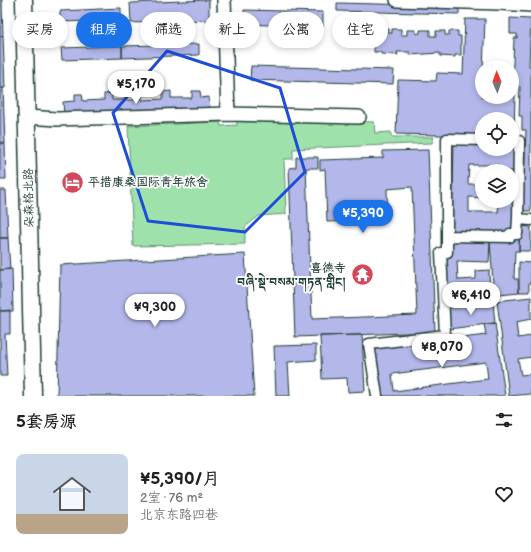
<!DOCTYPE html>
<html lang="zh">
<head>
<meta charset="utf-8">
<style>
	:root { --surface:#fff; --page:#f6f6f6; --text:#202124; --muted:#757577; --line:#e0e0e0; --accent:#1a73e8 }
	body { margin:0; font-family:"Balsamiq Sans","LXGW WenKai TC","Noto Serif Tibetan",sans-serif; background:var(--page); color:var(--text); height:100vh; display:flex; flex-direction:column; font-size:15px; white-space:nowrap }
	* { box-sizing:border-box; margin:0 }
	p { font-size:13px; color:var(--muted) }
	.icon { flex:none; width:22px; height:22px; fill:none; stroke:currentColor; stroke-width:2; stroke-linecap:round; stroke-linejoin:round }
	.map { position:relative; height:396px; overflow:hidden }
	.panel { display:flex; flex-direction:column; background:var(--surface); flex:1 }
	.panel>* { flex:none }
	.top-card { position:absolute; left:12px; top:12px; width:507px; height:36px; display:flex; gap:8px }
	.needle { width:26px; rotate:358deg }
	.fabs { position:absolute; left:475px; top:60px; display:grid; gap:8px }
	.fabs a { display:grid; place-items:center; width:44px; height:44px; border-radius:50%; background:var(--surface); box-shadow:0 2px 6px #0003; font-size:20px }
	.price { position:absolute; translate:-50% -34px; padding:0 9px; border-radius:14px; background:#fff; color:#222; font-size:13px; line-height:26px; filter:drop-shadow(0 1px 2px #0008) }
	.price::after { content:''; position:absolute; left:50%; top:24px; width:12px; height:9px; margin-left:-6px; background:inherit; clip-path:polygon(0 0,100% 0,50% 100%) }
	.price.selected { background:var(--accent); color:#fff }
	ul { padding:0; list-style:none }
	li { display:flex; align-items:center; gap:12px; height:100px; padding:0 16px }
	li+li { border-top:1px solid var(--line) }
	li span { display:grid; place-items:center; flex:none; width:112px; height:80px; border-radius:8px; color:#555 }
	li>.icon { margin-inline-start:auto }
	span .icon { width:48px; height:48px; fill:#fffc; stroke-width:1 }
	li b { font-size:17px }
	h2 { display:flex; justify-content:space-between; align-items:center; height:48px; padding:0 16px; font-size:17px }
	.tag { padding:0 14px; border-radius:18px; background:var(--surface); box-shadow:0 2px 6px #0003; font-size:14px; line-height:36px }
	.tag.selected { background:var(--accent); color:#fff }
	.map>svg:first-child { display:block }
	.green { fill:#9fe1ab; stroke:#5f8f70 }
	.building { fill:#b3b7e9; stroke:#1f3d34; fill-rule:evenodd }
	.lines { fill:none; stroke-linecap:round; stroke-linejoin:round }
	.pedestrian-casing { stroke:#1f3d34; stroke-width:13 }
	.minor-casing { stroke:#1f3d34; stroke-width:16 }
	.tertiary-casing { stroke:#1f3d34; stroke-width:19 }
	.pedestrian { stroke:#fff; stroke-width:10 }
	.minor { stroke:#fff; stroke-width:13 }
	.tertiary { stroke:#fff; stroke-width:16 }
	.marked { fill:none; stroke:#1d4ed8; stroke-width:3; stroke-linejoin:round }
	.labels { text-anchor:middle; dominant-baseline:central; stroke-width:3.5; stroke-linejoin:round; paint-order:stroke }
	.poi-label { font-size:12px; font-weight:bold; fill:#1f3d34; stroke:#fff; text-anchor:start }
	.street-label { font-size:12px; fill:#1f3d34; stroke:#fff }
</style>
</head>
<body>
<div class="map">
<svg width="531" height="396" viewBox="0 0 531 396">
	<rect width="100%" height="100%" fill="#fff"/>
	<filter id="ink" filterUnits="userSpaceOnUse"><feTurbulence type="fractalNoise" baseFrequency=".025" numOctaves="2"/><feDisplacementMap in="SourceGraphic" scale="8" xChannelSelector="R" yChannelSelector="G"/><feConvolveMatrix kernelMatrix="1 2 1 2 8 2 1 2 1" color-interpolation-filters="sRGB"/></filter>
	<g filter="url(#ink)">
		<path class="green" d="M237,119L374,122L375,133L391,132V137H434L432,143L293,149V159H284L286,214L259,216L245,227V244L133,246L128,126L220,122L221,126L237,125Z"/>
		<path class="building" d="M0,0H2L3,36H0Z
			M209,0V20L131,23L130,3Z
			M337,3L459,6V14L337,11Z
			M121,8V20L60,22V11Z
			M244,10L323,12V27L244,24Z
			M510,18L531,19L529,66H531V211H523L526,130H522V116H519L520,87L512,86L514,38H517V34H510Z
			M465,19H485L482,97H512V94H515L514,137H512V119H482V136L396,134L398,80L436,81L437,73L463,74Z
			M379,29H389V33H392V29H401V35H407V30H416V34L420,33V30H430V36H436V31H445V35H449V31H458V36H461V55H455V57L440,56V53L410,55V52H397L398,55L381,54V52H374V33H379Z
			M0,36H3L5,88H0Z
			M199,44V55L122,58V46Z
			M122,46V58L62,60L61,48Z
			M251,66L394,70L393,84L250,80Z
			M0,88H3L5,143H0Z
			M171,91V98H192V91H200L201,98L209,97L210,110L64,115L63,102L75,101V94H82L83,101L104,100V94L112,93V100H135V93L142,92V100L163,99V92Z
			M454,142H482V149H512V143H517L515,233L452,232ZM469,165H499V171H512V201H499L498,212H469V197L482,198V180H481L480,184H468Z
			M0,143H5L6,179H0Z
			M428,150L435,332L295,337L289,168L296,167V157H318V168H306L312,319L417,315L412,187L387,189L388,220L327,222L325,169L320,170V160L383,158V151Z
			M0,190H6L8,238H0Z
			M520,226L531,227V251H519Z
			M519,236V251H515L514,279H518L519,292L490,295V283H493L490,241Z
			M0,238H8L10,269L0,270Z
			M450,238L490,241L489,262L457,261L458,280L476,279V271L489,270L490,295L446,300L445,255Z
			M245,254L254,396H57L60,265Z
			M519,262L531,263V283H529V292H519Z
			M12,269L13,311H0V270Z
			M531,297V319L516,322L518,338L531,336V357L518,359L521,375L531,374V394L509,396L497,301Z
			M493,303L495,323L449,329L447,308Z
			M10,310V334H5L7,376H0V311Z
			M495,323L505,396H379L373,349L486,335L484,324ZM486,362L488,379L394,391L392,374Z
			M362,335L365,391L348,392L347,378L322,379L320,336Z
			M316,345V360L288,362L290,396H276L274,346Z"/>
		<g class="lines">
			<defs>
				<path id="pedestrian" d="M512,140L519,141L518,219
					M447,236L510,237V234H517L518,219L531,220
					M377,396L369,344L445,335L441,253L447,252V139L482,140"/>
				<path id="minor" d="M224,0L228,114
					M397,0L500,3L531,5
					M27,117L57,119L228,114L359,117"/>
				<path id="tertiary" d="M24,0L33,396"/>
			</defs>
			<use href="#pedestrian" class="pedestrian-casing"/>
			<use href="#minor" class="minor-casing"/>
			<use href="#tertiary" class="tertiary-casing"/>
			<use href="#pedestrian" class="pedestrian"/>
			<use href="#minor" class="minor"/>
			<use href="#tertiary" class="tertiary"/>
		</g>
	</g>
	<path class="marked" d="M167,51L280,88L305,172L245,232L148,221L113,113Z"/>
	<defs>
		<symbol id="hotel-disc" viewBox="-11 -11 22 22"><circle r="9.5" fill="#d1495b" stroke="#fff"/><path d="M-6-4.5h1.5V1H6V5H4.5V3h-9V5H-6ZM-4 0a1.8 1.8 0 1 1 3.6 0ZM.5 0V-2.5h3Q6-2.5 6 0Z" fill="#fff"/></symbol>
		<symbol id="temple-disc" viewBox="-11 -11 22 22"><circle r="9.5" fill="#d1495b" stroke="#fff"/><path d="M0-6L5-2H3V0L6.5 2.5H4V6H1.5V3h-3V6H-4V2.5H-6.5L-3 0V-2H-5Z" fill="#fff"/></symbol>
	</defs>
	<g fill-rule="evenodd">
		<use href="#hotel-disc" x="60" y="170" width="25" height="25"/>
		<use href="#temple-disc" x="350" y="262" width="25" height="25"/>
	</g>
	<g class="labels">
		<g class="poi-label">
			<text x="88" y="182">平措康桑国际青年旅舍</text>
			<text x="346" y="268" text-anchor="end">喜德寺<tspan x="346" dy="14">བཞི་སྡེ་བསམ་གཏན་གླིང།</tspan></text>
		</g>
		<g class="street-label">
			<text transform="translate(29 198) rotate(-91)">朵森格北路</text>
		</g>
	</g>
</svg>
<div class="fabs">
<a><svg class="needle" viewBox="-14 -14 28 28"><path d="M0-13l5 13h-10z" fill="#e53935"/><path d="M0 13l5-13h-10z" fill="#757577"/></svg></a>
<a><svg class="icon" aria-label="locate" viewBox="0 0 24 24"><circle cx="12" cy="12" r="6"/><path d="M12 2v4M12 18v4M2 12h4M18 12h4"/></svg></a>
<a><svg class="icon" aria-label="layers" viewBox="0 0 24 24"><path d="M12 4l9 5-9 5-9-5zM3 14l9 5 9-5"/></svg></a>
</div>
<b class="price" style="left:136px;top:105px">¥5,170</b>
<b class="price selected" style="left:363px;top:234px">¥5,390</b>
<b class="price" style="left:471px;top:316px">¥6,410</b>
<b class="price" style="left:155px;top:328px">¥9,300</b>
<b class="price" style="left:442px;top:368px">¥8,070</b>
<div class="top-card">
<a class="tag">买房</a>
<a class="tag selected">租房</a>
<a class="tag">筛选</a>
<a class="tag">新上</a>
<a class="tag">公寓</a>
<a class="tag">住宅</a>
</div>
</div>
<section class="panel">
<h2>5套房源<svg class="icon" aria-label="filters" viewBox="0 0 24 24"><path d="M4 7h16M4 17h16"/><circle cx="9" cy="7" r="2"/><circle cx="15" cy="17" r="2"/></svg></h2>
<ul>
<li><span style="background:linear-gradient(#c9d6e8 75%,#b9a48a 0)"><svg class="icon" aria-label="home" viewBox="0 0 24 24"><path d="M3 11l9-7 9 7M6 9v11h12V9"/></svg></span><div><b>¥5,390/月</b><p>2室 · 76 m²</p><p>北京东路四巷</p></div><svg class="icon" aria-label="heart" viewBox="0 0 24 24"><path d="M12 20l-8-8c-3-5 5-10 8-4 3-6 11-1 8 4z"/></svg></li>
</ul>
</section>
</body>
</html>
